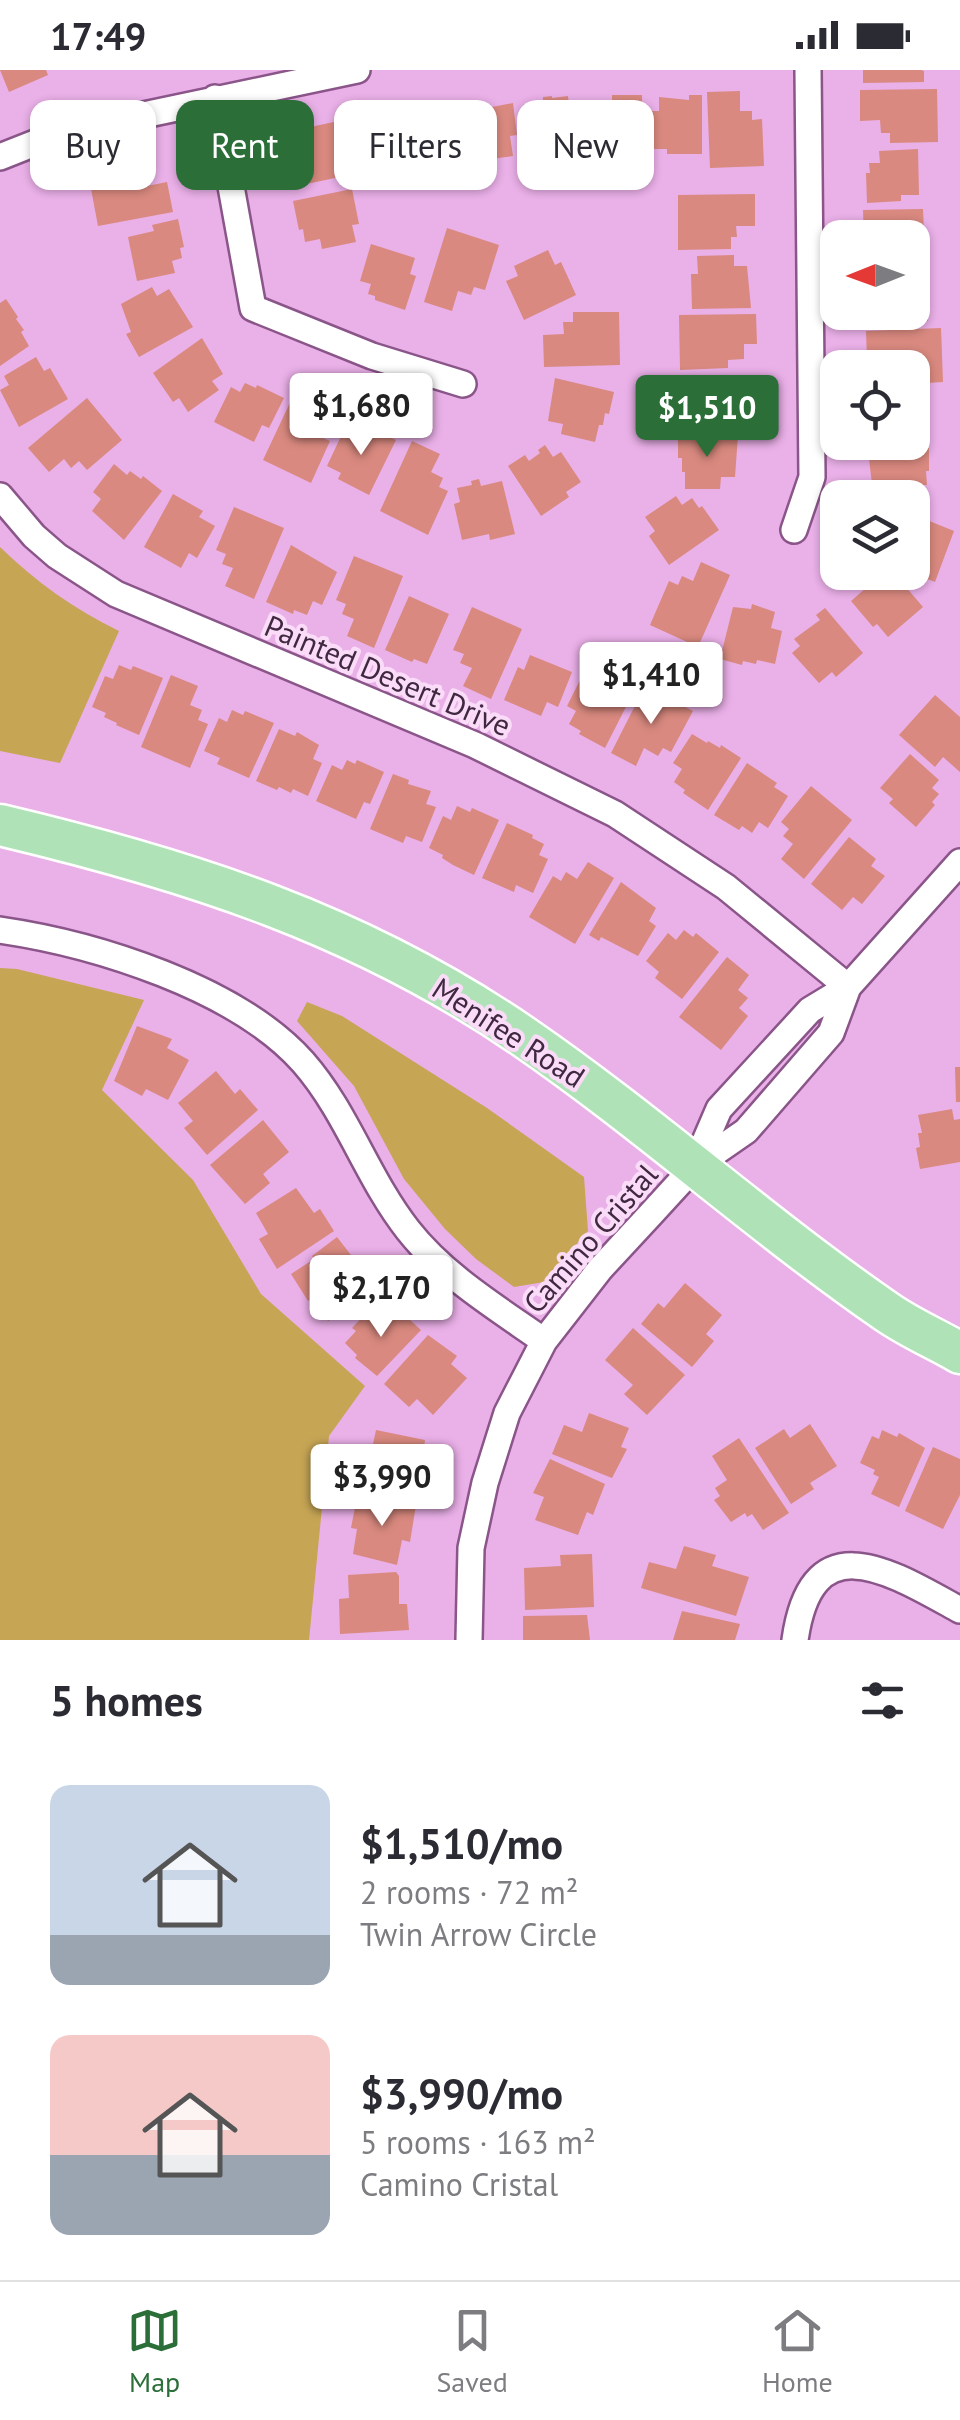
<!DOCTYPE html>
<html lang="en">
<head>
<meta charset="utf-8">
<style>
	:root { --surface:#fff; --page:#f7f7f7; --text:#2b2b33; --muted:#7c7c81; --line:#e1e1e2; --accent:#2b6e38 }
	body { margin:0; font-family:"PT Sans",sans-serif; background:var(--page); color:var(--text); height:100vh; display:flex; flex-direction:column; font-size:38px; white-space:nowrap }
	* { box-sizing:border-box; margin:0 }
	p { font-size:32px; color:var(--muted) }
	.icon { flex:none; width:55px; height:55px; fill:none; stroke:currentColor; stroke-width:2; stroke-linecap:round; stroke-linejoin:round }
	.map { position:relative; height:1570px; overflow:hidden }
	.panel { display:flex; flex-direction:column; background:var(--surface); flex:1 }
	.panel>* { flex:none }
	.hud { position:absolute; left:30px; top:30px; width:900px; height:90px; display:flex; gap:20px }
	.needle { width:65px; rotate:269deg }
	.tools { position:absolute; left:820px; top:150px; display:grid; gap:20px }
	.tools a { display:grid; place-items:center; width:110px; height:110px; border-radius:20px; background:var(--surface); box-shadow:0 2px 8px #0004; font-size:50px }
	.price { position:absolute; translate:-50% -85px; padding:0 22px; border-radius:10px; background:#fff; color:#222; font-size:32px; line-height:65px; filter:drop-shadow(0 2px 5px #0008) }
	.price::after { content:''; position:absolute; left:50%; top:60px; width:30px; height:22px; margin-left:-15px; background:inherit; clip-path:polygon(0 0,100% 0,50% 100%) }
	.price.current { background:var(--accent); color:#fff }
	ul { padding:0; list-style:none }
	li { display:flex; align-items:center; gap:30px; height:250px; padding:0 50px }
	li span { display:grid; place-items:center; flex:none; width:280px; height:200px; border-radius:20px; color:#555 }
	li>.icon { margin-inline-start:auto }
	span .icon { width:120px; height:120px; fill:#fffc; stroke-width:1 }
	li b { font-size:42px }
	h2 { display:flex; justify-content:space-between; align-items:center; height:120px; padding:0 50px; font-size:42px }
	.pill { padding:0 35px; border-radius:20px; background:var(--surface); box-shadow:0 2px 8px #0004; font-size:35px; line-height:90px }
	.pill.current { background:var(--accent); color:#fff }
	.status { display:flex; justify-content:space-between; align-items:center; height:70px; padding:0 50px; background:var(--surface); direction:ltr }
	.status svg { height:28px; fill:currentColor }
	.tabs { display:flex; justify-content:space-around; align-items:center; height:140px; border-top:2px solid var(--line); background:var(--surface); font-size:28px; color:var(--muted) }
	.tabs a { display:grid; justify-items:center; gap:5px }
	.tabs .current { color:var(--accent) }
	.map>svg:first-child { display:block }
	.green { fill:#c6a555 }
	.building { fill:#d9897f }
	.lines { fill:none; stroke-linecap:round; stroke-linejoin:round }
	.minor-casing { stroke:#8a5589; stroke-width:30 }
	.primary-casing { stroke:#fff; stroke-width:45 }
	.minor { stroke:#fff; stroke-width:25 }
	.primary { stroke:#afe3b7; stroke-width:40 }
	.labels { text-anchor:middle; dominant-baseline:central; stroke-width:8; stroke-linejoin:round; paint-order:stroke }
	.street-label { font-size:30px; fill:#402940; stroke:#fadcf8 }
</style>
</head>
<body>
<div class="status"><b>17:49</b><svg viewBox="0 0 49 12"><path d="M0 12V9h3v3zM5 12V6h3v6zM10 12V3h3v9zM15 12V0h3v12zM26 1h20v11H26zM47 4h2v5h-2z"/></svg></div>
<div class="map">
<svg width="960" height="1570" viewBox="0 0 960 1570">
	<rect width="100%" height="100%" fill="#eab0e8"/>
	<path class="green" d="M0,477C36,512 74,539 119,561L60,693L0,681Z
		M0,898L17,899L144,930L102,1020L193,1110L261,1224L365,1316L329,1366L309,1570H0Z
		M307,932L342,946L487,1038L584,1107L588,1161L544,1212L514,1217L476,1189L445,1159L404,1109L354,1016L297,951Z"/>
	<path class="building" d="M0,0H46L48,5L9,22Z
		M863,0H921L924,1V12L863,13Z
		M937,19L938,72L890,73V63H881L880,50L860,51V20Z
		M740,21V41H752V50L762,49L764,96L710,98L707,22Z
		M612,25H642L643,101L590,102L589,54H600V44H612Z
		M689,25H702V84H667V79H650L649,41H659V27L689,30Z
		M552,26V28L568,26L570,44L561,45V49L577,48L580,76L565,78L566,81L552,83L553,87L529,90L523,35L543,32V27Z
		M513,33L517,65L510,66L513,86L468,92L461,43Z
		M424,44L425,47L439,45L441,60L451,58L457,92L441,95L442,99L429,101V105L407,109L397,55L416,50L415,45Z
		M352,48L363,102L288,118L282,87L301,83L298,71L308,68L306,58Z
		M918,79L919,125H901V131L867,133L866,103H870L869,93H880L879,81Z
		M134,95L135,106L145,104L147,116L167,112L173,142L98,156L88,103Z
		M352,119L359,154L352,155L356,172L322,179L320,169L305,172L303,159L299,160L293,131Z
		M755,124V156H736L737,167H731V179L678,180V125Z
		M923,139L924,162H921V175H918V192H912V168H864L863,140Z
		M178,149L184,177L180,178L182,188L172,191L175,203L137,211L128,167L154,161L152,155Z
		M447,158L499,175L485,220L474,217L471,225L458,221L452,241L424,232Z
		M371,174L415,188L410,204L416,206L405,240L375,230V226L368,224L371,214L360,211Z
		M548,180L555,195L561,192L576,225L524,250L506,211L518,206L514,196Z
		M734,185V196H747L751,238L692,239L691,204H698L697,186Z
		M912,199H921L922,216H927L928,251L869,253V242H912Z
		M152,217L157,226L169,219L193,257L139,287L126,264L131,262L121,234Z
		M6,229L18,247L16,249L24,260L21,262L29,276L0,296V233Z
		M573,242H619L620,295L544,297L543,265L564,264L563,252H573Z
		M756,244L757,274H744V289L728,290V298L680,300L679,245Z
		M941,258L943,312L912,314V298H886V290L867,291L866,261Z
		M202,268L223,304L212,311L219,320L188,342L179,328L173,332L153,303Z
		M36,287L44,301L50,298L68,329L19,357L0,320L9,315L4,306Z
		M697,306H735L736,316H746L749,351H697Z
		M555,308L614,322L609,344L605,343L603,355H599L595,372L561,364L563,354L548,351Z
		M245,313L256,318L257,315L284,328L269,358L262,355L254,372L214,352L231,317L240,322Z
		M912,320H924L923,365L912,364Z
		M295,322L323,335L315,353L325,358L321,367L330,371L311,413L263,390Z
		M87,328L122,370L87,400L79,391L71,398L64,389L49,402L28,378Z
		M356,355L367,361L369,357L396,370L369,425L338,409L341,403L327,396L343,362L350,366Z
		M678,365H738L735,407H721L720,419H685V402H682V388H678Z
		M412,371L440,384L431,402L443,408L439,417L448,421L428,465L380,441Z
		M545,375L553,387L561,382L581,412L566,422L569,427L541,446L508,396L525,385L529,391L540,383L538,380Z
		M929,378V401H926L927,415H923V432H912V428H890V422L873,423L868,380Z
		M114,394L127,405L130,401L141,409L143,406L162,421L124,470L92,441L101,429L93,422Z
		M479,409L481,416L502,411L515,464L490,470L489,464L462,470L454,434L460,432L457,418L472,415L471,411Z
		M173,424L203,441L199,447L215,456L197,488L189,483L181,498L144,477Z
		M676,426L682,435L692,428L699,438L702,436L719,460L669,495L649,466L655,461L645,447Z
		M234,437L284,458L254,529L225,516L233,498L222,494L226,484L216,480Z
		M912,444L954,461L935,512L912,503Z
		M291,475L337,502L322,535L313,531L307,545L294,540L293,544L266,532Z
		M354,486L403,506L374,578L347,566L354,549L342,544L346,534L336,530Z
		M701,492L730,505L698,577L650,555L669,511L678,515L682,506L693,511Z
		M899,509L923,537L888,567L877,554L873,557L851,531L875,510L880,517L887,512L891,516Z
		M409,526L449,544L427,594L414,589L412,592L385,580Z
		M752,534L775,542L771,558L782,561L775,594L757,590L756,594L743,591L742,595L720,589L733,537L751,539Z
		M472,537L522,559L491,629L463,616L472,598L460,593L464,584L453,580Z
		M825,538L863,583L836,607L832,602L819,613L792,583L800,576L794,569L820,550L816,545Z
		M530,585L572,602L558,637L547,632L541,646L504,630L518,597L524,600Z
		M119,595L131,600L133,596L163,608L139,665L116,655L117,653L104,647L106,643L92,637L105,606L113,609Z
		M171,605L198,616L190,635L202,640L198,650L208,654L190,698L141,677Z
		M582,606L598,614L600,610L611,616L612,613L633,623L605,678L579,664L581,661L569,654L576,641L567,636Z
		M645,616L693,641L671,682L663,678L658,686L644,678L636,696L611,683Z
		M935,625L960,647V702L943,687L935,697L899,665Z
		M232,640L243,645L245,641L274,653L249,708L217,694L220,688L204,681L219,648L227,652Z
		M279,659L295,666L297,662L319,675L313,689L322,693L308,726L293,719L291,723L279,717L277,720L256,711Z
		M692,664L707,673L708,671L720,678L721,675L741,688L708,740L683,723L685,720L674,712L682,699L673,693Z
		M910,684L939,710L932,718L939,724L932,732L935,735L916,757L889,733L893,729L880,718Z
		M347,690L355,694L357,690L384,702L370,734L364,732L356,749L316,731L332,695L342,700Z
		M747,693L777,713L774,717L788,726L768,758L759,752L752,763L742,756L739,760L714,745Z
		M393,704L409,710L408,714L431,721L426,734L436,737L422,772L406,766L403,773L370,759Z
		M811,716L852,750L804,809L781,789L793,774L783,766L789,759L781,752Z
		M457,736L470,742L472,738L499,750L474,805L453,795L442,788L443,785L429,778L443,746L451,750Z
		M507,753L533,765L532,768L544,774L539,785L548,789L533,823L516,815L514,822L482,808Z
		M849,767L876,789L871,796L885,806L862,834L853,827L842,840L811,814Z
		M588,792L614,808L575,874L529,847L553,806L561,811L566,802L577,809Z
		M621,812L656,838L649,851L656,856L638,886L601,867L599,871L589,865Z
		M684,860L693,867L696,863L719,882L682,929L655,908L659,902L646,891L668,863L676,870Z
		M727,887L749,905L738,920L748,928L739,938L748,946L721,980L679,947Z
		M137,956L172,969L167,978L189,990L168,1030L146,1019L142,1026L114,1011Z
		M955,997H960V1032H956Z
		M216,1001L235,1024L240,1019L258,1040L207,1085L184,1058L193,1051L178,1033Z
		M952,1039L954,1050L960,1049V1092L920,1099L916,1078L920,1077L918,1063H922L918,1045Z
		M263,1050L289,1082L263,1104L270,1113L245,1134L210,1095Z
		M296,1118L314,1143L320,1139L334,1161L277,1199L259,1169L268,1164L256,1143Z
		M337,1167L361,1198L352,1203L367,1226L328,1251L313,1228L308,1231L291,1204L314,1189L312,1186Z
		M685,1213L722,1245L706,1264L714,1271L692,1297L641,1254L658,1233L664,1238Z
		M398,1239L421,1260L377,1306L355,1288L357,1285L345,1273L356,1261L352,1258L367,1242L377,1251L381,1247L386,1252Z
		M633,1258L685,1305L647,1345L624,1324L633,1315L605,1290Z
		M428,1265L457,1286L451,1294L467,1308L433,1345L417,1329L409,1337L384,1314Z
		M589,1343L629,1358L621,1377L627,1379L612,1408L552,1384L564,1355L582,1362Z
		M810,1354L837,1396L810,1413L814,1419L791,1434L755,1378L784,1359L790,1368Z
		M376,1360L425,1370L417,1429L360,1415L366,1383L371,1384Z
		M882,1360L897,1367L899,1363L925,1378L899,1437L871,1424L879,1407L873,1404L875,1400L860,1393L872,1366L879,1369Z
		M739,1368L789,1443L763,1460L752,1444L747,1447L745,1443L731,1452L714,1430L720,1426L715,1418L727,1410L712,1386Z
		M933,1377L960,1389V1425L943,1459L905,1441Z
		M550,1389L605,1414L593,1445L587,1442L578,1465L535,1450L544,1427L533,1423Z
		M357,1427L416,1435L410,1472L402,1470L397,1495L353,1484L357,1459L351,1458Z
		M684,1476L716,1485L712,1496L749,1507L736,1546L641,1518L649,1492L676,1499Z
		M592,1484L594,1537L525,1540L524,1498L561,1496L560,1485Z
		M396,1502L399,1506V1534H407L409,1560L340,1564L339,1529L349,1528L348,1505Z
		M682,1541L740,1554L735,1570H673Z
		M587,1545L590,1570H523V1546Z"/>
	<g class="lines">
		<defs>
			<path id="minor" d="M215,28L253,238L372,286L463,314
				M0,87L63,62L357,0
				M0,426L34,466L57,486L116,524L475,675L615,744L726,817L848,917
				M794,460L812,407L808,0
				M0,860C96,874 237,918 303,992C347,1042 367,1108 408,1160C444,1206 497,1238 544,1271
				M694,1097L719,1039L810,940L848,917L960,792
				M469,1570L471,1478L485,1413L507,1343L544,1271L600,1199L651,1144L694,1097L746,1061L831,963L848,917
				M795,1570C812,1451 891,1502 960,1540"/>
			<path id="primary" d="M0,755C190,800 361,855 524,967C649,1053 762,1156 887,1242C910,1258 936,1269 960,1283"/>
		</defs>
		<use href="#minor" class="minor-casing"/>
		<use href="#primary" class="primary-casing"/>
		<use href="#minor" class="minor"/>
		<use href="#primary" class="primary"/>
	</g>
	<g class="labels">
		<g class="street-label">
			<text transform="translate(388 605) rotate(23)">Painted Desert Drive</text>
			<text transform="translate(509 962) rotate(33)">Menifee Road</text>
			<text transform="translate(590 1168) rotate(-49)">Camino Cristal</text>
		</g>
	</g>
</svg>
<div class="tools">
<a><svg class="needle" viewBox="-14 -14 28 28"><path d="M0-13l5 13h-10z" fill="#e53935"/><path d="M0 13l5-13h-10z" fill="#7c7c81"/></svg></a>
<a><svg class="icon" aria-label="locate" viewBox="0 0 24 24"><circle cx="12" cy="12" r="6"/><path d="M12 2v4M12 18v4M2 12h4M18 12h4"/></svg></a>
<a><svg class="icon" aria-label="layers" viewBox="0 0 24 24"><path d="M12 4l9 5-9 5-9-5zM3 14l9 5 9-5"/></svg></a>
</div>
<b class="price" style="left:361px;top:388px">$1,680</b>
<b class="price current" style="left:707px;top:390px">$1,510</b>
<b class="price" style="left:651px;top:657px">$1,410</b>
<b class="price" style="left:381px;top:1270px">$2,170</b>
<b class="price" style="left:382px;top:1459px">$3,990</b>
<div class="hud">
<a class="pill">Buy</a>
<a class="pill current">Rent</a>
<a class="pill">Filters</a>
<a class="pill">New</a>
</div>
</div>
<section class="panel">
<h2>5 homes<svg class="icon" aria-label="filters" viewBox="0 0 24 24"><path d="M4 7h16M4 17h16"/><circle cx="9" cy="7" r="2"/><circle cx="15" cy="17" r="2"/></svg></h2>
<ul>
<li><span style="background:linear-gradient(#c9d6e8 75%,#9aa5b1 0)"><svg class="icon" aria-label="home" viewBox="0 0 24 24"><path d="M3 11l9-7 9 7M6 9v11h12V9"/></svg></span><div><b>$1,510/mo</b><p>2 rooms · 72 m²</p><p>Twin Arrow Circle</p></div></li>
<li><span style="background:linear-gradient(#f6c9c9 60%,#9aa5b1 0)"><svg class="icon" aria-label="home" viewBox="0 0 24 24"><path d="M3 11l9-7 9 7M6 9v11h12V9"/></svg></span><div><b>$3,990/mo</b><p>5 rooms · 163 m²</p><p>Camino Cristal</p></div></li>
</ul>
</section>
<nav class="tabs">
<a class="current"><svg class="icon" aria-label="map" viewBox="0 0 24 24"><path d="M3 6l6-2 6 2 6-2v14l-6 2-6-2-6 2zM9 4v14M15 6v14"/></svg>Map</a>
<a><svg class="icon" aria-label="saved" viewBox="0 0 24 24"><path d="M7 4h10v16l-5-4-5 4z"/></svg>Saved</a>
<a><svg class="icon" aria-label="home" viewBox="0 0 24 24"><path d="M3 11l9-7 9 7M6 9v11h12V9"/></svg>Home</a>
</nav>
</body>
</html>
